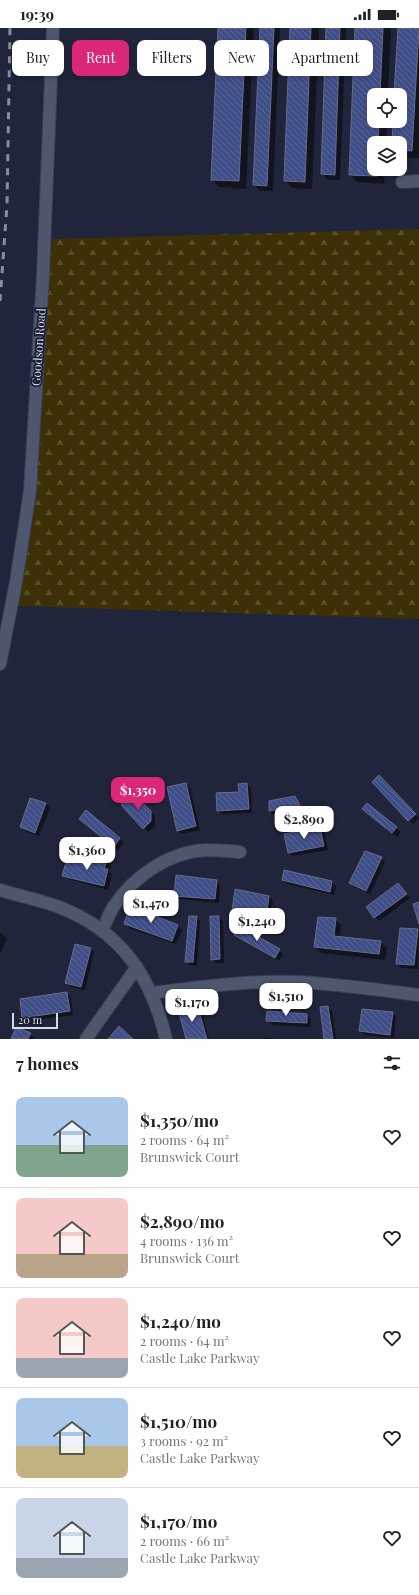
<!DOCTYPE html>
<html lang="en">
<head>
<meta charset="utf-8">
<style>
	:root { --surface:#fff; --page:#f2f2f2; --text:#202124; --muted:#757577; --line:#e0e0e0; --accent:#db2777 }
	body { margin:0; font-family:"Playfair Display",serif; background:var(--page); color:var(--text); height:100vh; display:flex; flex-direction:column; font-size:15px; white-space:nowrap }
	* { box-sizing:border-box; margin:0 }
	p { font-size:13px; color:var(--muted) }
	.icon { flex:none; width:22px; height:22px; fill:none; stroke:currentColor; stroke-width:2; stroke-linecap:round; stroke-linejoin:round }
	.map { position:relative; height:1011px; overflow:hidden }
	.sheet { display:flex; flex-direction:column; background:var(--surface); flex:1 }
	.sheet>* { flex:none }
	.banner { position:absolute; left:12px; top:12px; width:395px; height:36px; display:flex; gap:8px }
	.fabs { position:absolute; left:367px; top:60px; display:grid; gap:8px }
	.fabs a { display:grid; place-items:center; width:40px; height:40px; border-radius:8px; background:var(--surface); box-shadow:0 2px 6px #0003; font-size:20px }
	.scale { position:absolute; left:12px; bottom:10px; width:46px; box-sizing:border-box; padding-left:4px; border:2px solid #d4d9e7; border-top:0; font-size:11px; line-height:14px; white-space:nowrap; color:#d4d9e7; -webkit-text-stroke:3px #171c30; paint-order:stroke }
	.price { position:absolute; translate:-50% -34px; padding:0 9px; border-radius:8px; background:#fff; color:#222; font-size:13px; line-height:26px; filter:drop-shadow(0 1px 2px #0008) }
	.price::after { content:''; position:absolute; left:50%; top:24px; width:12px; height:9px; margin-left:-6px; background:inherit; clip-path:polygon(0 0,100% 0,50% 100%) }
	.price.on { background:var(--accent); color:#fff }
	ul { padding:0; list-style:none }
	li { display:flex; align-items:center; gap:12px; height:100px; padding:0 16px }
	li+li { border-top:1px solid var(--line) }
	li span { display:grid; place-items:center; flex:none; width:112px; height:80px; border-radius:8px; color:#555 }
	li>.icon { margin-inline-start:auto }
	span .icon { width:48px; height:48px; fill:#fffc; stroke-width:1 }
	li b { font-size:17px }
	h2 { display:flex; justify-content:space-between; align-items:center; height:48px; padding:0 16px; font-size:17px }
	.chip { padding:0 14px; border-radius:8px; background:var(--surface); box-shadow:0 2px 6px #0003; font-size:14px; line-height:36px }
	.chip.on { background:var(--accent); color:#fff }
	.status { display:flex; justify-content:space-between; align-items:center; height:28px; padding:0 20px; background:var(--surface); direction:ltr }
	.status svg { height:11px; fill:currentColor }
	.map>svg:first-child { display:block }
	.forest { fill:url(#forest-firs) }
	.shadow { fill:#0007 }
	.building { fill:url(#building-back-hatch); stroke:#666d86 }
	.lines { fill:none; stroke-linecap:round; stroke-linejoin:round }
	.minor-casing { stroke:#3a3f51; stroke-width:14 }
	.minor { stroke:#4f576f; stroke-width:12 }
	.rail { stroke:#878c9e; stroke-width:3; stroke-dasharray:7 7; stroke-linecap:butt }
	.labels { text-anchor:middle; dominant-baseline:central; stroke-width:3.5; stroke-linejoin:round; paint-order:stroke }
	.street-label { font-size:12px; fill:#d4d9e7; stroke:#171c30 }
</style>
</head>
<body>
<div class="status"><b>19:39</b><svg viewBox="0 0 49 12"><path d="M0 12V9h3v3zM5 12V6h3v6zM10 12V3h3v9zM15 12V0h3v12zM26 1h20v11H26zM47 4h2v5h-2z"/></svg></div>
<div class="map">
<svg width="419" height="1011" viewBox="0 0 419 1011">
	<defs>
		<pattern id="forest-firs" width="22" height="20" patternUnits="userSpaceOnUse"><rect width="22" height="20" fill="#3d3006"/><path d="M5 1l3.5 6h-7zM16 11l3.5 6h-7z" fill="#584d2a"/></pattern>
		<pattern id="building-back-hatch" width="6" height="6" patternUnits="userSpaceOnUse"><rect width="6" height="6" fill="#404e88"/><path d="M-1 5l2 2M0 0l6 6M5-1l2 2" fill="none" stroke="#5b6799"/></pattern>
	</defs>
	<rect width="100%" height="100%" fill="#20253b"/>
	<path class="forest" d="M419,201V591L18,578L52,211Z"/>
	<path class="shadow" d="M219,0H254L246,161L219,159L212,152Z
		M261,0H280L273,163H260L254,157Z
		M291,0H319L312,161L292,160L285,152Z
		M327,0H346L340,152H328L322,146Z
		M356,0H391L388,67H374V93H387L386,115H374V141H385L384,156L357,154L350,147Z
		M399,0H419V130L400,129V115H393L394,93H400V67H395Z
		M379,748L419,790L413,796L373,754Z
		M186,756L190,760L200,802L182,806L178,802Z
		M247,756L251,760L252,785L222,786L218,782L240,765Z
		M133,766L155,788V798L148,804L122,777Z
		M294,769L298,773L307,789L298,795L290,784L274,787L270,783V773Z
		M31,771L46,776L50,780L39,808L25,803L21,799Z
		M367,776L401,804L397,809L367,785Z
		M86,783L124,815L118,822L84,795Z
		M320,800L324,804L328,822L293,828L289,824Z
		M381,830L385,834L370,866L354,859L350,855Z
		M106,833L111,837L109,843L112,846L108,862L68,851L64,847L88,838Z
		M285,843L332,854L336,858L334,867L287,856L283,852Z
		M216,853L220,857L219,875L179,871L175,867Z
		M398,856L410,870L379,893L367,879Z
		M236,863L269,869L273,873L269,892L237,886L233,882Z
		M131,880L178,898L182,902L176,916L129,900L125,896Z
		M196,889L200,893L197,938L190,937L186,933Z
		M219,889L223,893L224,935H216L212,931Z
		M335,891L341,897L340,910L381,914L387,920L385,932L321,925L315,919Z
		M417,902L419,904L418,941L401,940L397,936Z
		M0,905L7,910L0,926Z
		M235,906L279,922L283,926L279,933L239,910Z
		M90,920L94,924L85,962L71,959L67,955Z
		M67,965L71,969L73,987L27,993L23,989Z
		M197,977L201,981L209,1011H187Z
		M328,979L332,983L336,1011H325Z
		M392,985L396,989L394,1010L365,1007L361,1003Z
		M307,987L311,991L310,999L272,997L268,993Z
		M30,1006L34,1010V1011H12Z
		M265,1009L275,1011H264Z"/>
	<path class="building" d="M218,0H246L239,153L211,152Z
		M260,0H274L267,158L253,157Z
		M290,0H311L305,154L284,153Z
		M326,0H340L335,147L321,146Z
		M355,0H383L380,67H374V93H379L378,115H374V141H377V148L349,147Z
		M398,0H419L412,123L400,122V115H392L393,93H400V67H394Z
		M379,747L416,786L408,793L372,754Z
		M186,755L196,798L177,803L167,759Z
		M247,755L249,781L217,783L216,765L239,764L238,756Z
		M133,765L151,783V793L143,801L121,777Z
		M295,768L304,785L293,792L287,780L269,783V773Z
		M30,770L46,775L35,805L20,799Z
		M367,775L397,799L392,805L362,781Z
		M86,782L120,810L114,819L79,791Z
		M320,799L324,818L288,825L284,806Z
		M365,823L382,829L366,863L349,855Z
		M90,828L107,832L104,841H108L104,858L62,848L67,831L88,837Z
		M284,842L332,853L330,864L282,852Z
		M176,847L217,852L215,871L174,868Z
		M398,855L407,866L374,890L366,879Z
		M235,861L269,868L266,889L232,883Z
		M419,874V896L413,876Z
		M130,878L178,897L172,913L124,896Z
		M189,888H197L193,934H185Z
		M210,888H219L220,931L211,932Z
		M318,889L336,890L334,908L381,913L379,926L314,919Z
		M239,898L280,921L275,930L234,907Z
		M400,900L418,901L414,937L396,936Z
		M75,916L91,920L81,959L65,955Z
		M67,964L70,983L22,990L20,971Z
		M197,976L207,1011H186L178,981Z
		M328,978L333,1011H324L320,979Z
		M362,981L393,984L390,1007L359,1003Z
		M267,983L307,986V995L266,993Z
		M119,998L133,1011H108Z
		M16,999L31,1005L28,1011H11Z"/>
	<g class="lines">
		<defs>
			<path id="minor" d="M402,154L419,153
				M0,636L16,554L30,463L43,247L53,0
				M0,862C19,868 40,872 59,879C121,903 151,948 166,1011
				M102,903C106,895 109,885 114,878C134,848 169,824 206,822C217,822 228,823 240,824
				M152,965C200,959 249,952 298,954C338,956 379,962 419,967
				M86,1011L137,939"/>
		</defs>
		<use href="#minor" class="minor-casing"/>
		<use href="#minor" class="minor"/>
		<path class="rail" d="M0,273L7,177L10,0"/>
	</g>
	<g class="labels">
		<g class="street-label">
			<text transform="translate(38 319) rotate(-86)">Goodson Road</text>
		</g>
	</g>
</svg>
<div class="fabs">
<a><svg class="icon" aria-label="locate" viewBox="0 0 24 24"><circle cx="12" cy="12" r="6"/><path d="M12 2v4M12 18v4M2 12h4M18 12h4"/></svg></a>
<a><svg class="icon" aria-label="layers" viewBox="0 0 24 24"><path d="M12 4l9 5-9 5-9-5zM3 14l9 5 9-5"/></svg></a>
</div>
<div class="scale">20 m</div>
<b class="price on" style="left:138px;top:783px">$1,350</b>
<b class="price" style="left:304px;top:812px">$2,890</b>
<b class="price" style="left:87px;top:843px">$1,360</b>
<b class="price" style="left:151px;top:896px">$1,470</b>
<b class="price" style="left:257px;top:914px">$1,240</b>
<b class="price" style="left:286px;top:989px">$1,510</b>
<b class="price" style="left:192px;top:995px">$1,170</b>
<div class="banner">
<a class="chip">Buy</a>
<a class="chip on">Rent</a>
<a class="chip">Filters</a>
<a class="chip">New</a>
<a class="chip">Apartment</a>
</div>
</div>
<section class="sheet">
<h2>7 homes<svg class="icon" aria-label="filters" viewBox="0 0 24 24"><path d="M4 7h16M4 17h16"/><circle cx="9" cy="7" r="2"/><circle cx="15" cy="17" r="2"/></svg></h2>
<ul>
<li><span style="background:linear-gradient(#a9c7e8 60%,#7fa58c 0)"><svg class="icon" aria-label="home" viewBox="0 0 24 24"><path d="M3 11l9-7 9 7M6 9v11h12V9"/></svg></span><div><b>$1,350/mo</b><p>2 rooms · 64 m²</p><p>Brunswick Court</p></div><svg class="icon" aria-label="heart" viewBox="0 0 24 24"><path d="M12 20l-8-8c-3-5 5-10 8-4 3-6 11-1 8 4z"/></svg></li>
<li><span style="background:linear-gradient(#f6c9c9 70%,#b9a48a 0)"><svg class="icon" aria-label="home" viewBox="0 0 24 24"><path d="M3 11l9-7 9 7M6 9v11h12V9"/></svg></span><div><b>$2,890/mo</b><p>4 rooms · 136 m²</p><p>Brunswick Court</p></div><svg class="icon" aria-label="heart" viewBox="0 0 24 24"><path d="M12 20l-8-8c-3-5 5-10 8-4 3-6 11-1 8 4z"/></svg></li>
<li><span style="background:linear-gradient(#f6c9c9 75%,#9aa5b1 0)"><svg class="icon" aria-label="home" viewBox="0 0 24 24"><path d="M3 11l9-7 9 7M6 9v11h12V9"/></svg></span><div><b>$1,240/mo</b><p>2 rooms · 64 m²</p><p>Castle Lake Parkway</p></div><svg class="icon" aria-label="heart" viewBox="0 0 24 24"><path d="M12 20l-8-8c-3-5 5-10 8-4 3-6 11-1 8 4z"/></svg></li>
<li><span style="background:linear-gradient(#a9c7e8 60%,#c2b280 0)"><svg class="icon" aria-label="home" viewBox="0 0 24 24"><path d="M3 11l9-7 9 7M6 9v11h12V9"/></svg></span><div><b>$1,510/mo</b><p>3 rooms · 92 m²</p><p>Castle Lake Parkway</p></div><svg class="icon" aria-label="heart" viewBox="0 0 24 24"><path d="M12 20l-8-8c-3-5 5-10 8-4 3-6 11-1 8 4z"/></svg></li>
<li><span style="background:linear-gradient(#c9d6e8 75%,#9aa5b1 0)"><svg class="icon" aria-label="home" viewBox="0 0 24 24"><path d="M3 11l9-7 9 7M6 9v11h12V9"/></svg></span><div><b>$1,170/mo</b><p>2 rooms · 66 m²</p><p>Castle Lake Parkway</p></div><svg class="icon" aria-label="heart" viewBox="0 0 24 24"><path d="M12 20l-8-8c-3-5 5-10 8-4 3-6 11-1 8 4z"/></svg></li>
</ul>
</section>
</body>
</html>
